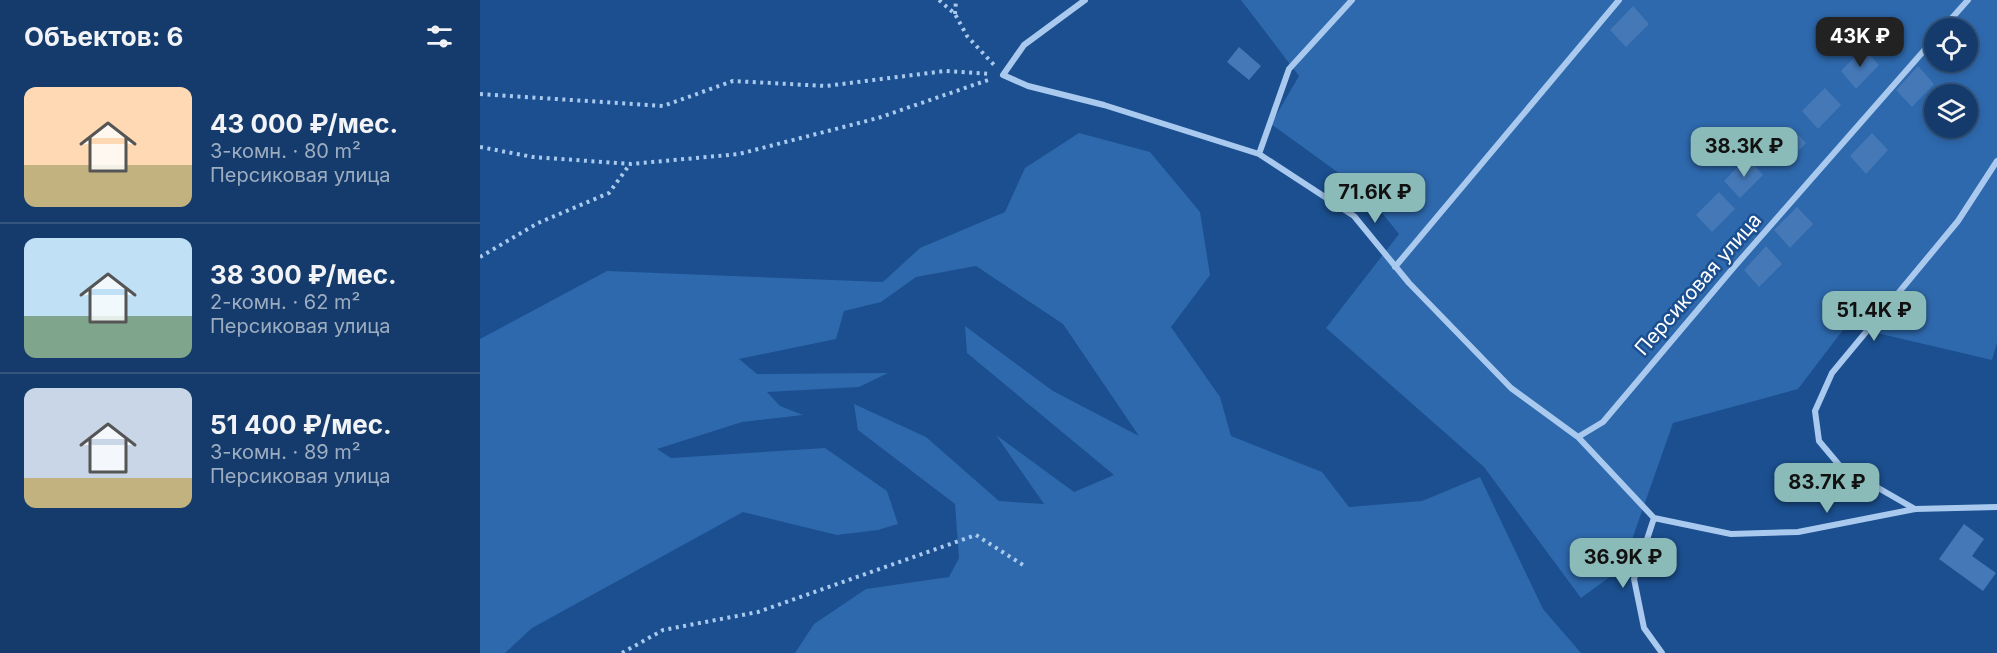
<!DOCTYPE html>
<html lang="ru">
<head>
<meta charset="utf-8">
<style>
	:root { --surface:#143b6b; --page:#1d4271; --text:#f1f3f6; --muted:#9dadc1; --line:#33557e; --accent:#8bbbb9 }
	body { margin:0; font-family:Inter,sans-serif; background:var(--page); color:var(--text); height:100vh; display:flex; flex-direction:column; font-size:22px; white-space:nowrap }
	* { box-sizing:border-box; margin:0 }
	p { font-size:20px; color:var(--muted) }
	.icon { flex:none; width:33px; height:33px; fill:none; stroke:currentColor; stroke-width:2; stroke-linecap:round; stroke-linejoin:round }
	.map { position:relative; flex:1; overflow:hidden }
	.side { display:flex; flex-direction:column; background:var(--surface); width:480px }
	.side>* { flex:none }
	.tools { position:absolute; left:1444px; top:18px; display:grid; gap:12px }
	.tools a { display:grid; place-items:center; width:54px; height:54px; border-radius:50%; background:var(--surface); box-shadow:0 3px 9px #0003,0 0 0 2px var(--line); font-size:30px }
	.price { position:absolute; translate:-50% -51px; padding:0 14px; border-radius:12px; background:var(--accent); color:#111; font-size:20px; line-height:39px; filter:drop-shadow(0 2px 3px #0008) }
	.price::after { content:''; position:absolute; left:50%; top:36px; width:18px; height:14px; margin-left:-9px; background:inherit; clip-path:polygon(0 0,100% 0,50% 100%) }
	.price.active { background:#222; color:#fff }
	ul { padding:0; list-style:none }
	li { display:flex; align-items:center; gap:18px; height:150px; padding:0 24px }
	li+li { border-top:2px solid var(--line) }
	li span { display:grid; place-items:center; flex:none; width:168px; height:120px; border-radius:12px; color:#555 }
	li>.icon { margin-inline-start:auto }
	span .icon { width:72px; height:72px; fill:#fffc; stroke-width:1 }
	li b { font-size:26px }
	h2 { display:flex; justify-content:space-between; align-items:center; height:72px; padding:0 24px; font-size:26px }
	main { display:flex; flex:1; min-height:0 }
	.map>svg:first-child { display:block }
	.green { fill:#2e69ad; fill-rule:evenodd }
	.building { fill:#4478b7 }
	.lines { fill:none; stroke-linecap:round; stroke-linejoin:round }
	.path { stroke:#a9c9ee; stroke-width:4; stroke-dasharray:3 4.5; stroke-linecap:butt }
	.minor { stroke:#a9c9ee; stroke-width:6 }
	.labels { text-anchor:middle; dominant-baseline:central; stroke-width:5; stroke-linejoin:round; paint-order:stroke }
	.street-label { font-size:20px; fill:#fff; stroke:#1b4f8f }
</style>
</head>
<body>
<main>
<section class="side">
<h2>Объектов: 6<svg class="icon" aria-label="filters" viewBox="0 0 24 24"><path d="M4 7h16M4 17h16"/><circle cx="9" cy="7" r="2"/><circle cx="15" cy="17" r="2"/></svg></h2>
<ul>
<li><span style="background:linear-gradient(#ffd9b3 65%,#c2b280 0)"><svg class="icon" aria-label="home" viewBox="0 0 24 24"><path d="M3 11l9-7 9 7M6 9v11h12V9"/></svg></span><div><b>43 000 ₽/мес.</b><p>3-комн. · 80 m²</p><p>Персиковая улица</p></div></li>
<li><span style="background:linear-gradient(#bfe0f5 65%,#7fa58c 0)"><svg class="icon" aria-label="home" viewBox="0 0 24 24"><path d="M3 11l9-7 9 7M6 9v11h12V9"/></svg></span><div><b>38 300 ₽/мес.</b><p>2-комн. · 62 m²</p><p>Персиковая улица</p></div></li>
<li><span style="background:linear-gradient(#c9d6e8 75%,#c2b280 0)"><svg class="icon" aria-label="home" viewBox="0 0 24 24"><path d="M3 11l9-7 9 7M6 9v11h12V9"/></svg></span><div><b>51 400 ₽/мес.</b><p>3-комн. · 89 m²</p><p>Персиковая улица</p></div></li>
</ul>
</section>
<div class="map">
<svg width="1517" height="653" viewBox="0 0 1517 653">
	<rect width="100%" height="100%" fill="#1b4f8f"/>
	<path class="green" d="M761,0H1517V343L1512,360L1397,333L1369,322L1318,389L1193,423L1142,568L1101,598L1004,467L846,328L919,234L885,192L791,124L819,76ZM1455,28H1488V62H1455ZM1455,94H1488V128H1455Z
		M599,133L670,152L720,212L730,275L691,327L740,397L751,436L842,472L869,507L942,501L1000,477L1063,609L1101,653H315L334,624L386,589L469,577L479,558L475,504L378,430L374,404L446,437L519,501L564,504L516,435L594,492L634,475L487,353L485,326L573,391L659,436L583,324L496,266L436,277L401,302L364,311L356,339L259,359L277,374L408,373L379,387L287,392L300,406L323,415L262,422L177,449L191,458L345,448L407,491L418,524L398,530L357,535L263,512L52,628L25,653H0V339L127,271L403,282L440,248L525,212L545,168Z"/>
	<path class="building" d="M1153,6L1169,24L1146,47L1130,30Z
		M759,47L781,66L769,80L747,62Z
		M1383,48L1399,65L1376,89L1361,71Z
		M1438,66L1454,84L1432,107L1416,90Z
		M1345,88L1361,105L1338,129L1322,111Z
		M1310,126L1326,143L1303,167L1287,150Z
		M1392,133L1408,150L1386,174L1370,156Z
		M1267,157L1283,175L1260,198L1244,181Z
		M1239,192L1255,209L1232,232L1216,215Z
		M1317,207L1333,224L1310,248L1294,230Z
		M1286,246L1302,264L1279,287L1264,270Z
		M1484,524L1504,539L1492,556L1516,573L1503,591L1459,559Z"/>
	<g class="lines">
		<path class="path" d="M459,0L475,14L487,36L514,65
			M475,14L476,0
			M0,94L183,106L253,81L346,86L465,71L510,74
			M0,147L53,157L151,164L259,154L398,118L511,79
			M0,257L58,223L129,193L150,164
			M142,653L183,630L278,612L496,535L543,565"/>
		<path class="minor" d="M605,0L544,45L523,75L548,86L624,105L779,154L874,216L929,283L1031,388L1098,437L1174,518
			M1463,28L1488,0
			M779,154L809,69L872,0
			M915,267L1139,0
			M1098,437L1123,422L1254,267L1455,38
			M1435,509L1360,466L1339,441L1335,411L1352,373L1478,221L1517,161
			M1174,518L1251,534L1318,532L1435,509L1517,507
			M1174,518L1154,579L1164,628L1182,653"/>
	</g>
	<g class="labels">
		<g class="street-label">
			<text transform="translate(1218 284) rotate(-49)">Персиковая улица</text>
		</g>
	</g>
</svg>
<div class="tools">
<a><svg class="icon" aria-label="locate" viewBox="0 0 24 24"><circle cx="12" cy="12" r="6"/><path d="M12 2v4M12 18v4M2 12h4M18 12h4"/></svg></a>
<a><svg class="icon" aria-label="layers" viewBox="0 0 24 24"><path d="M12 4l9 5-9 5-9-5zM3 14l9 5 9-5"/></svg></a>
</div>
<b class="price active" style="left:1380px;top:68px">43K ₽</b>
<b class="price" style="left:1264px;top:178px">38.3K ₽</b>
<b class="price" style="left:895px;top:224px">71.6K ₽</b>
<b class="price" style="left:1394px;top:342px">51.4K ₽</b>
<b class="price" style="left:1347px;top:514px">83.7K ₽</b>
<b class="price" style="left:1143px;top:589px">36.9K ₽</b>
</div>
</main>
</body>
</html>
